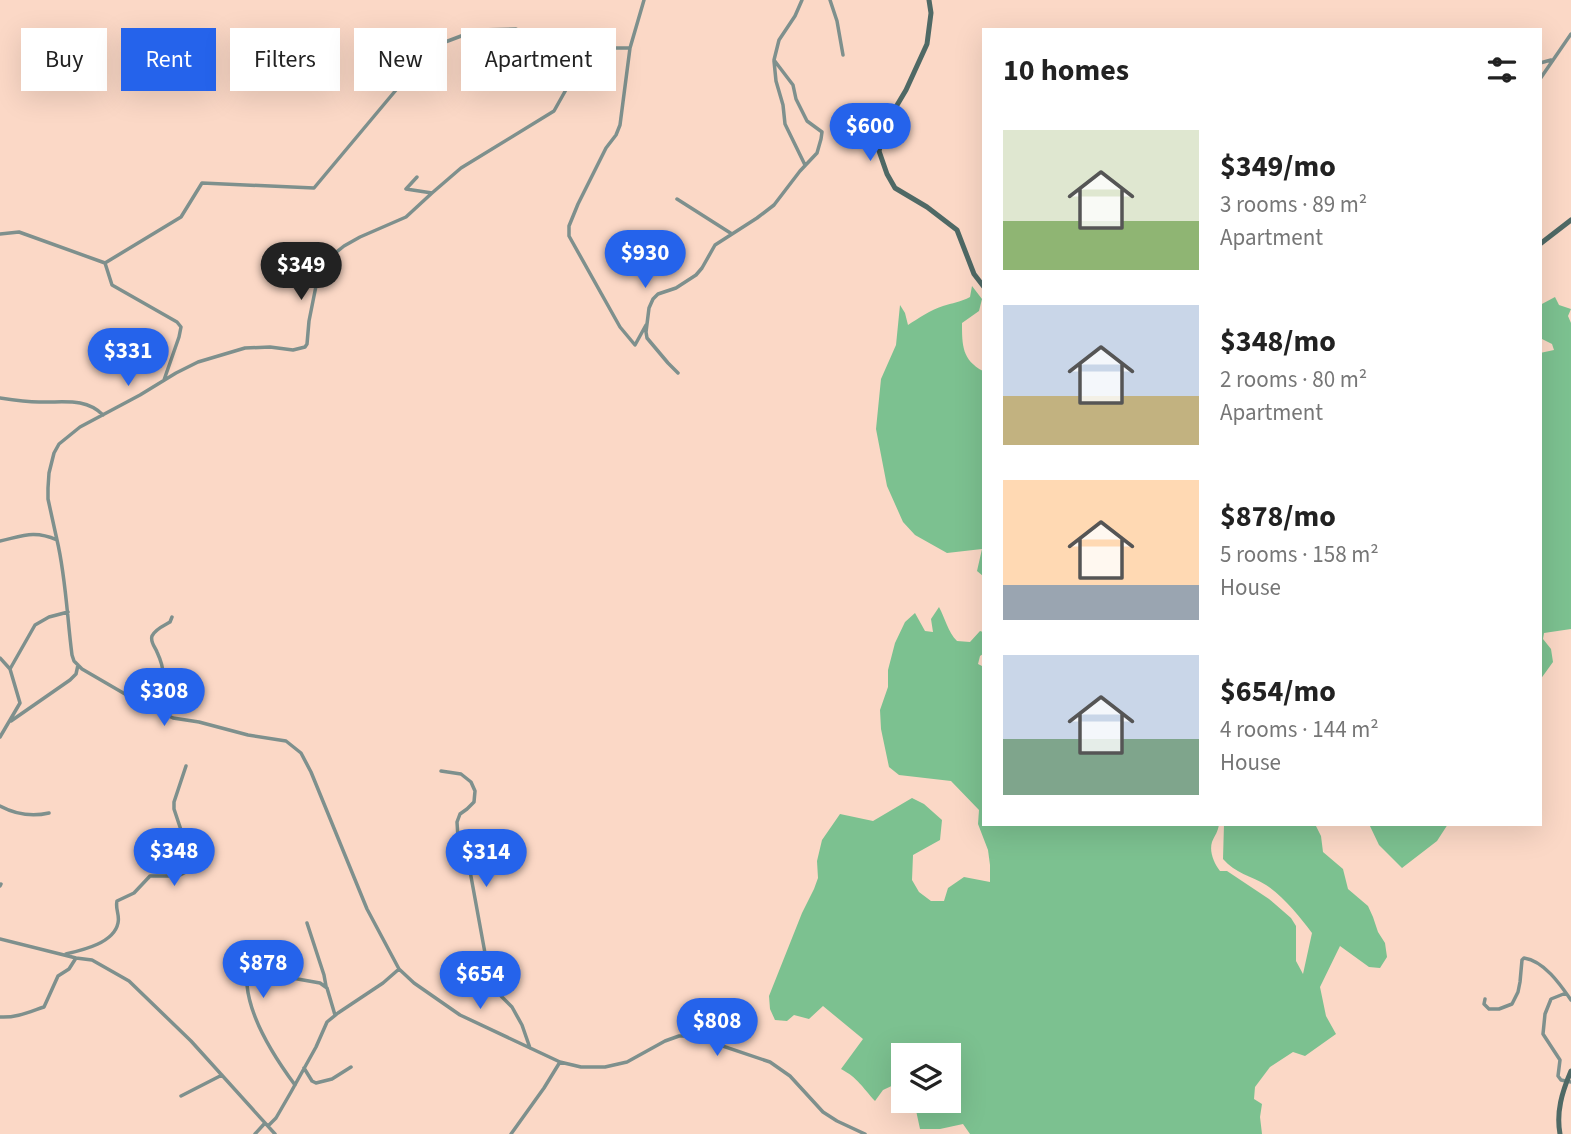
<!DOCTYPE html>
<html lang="en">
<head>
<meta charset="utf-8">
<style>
	:root { --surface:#fff; --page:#f2f2f2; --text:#222; --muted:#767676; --accent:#2563eb }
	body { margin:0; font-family:"Source Sans 3",sans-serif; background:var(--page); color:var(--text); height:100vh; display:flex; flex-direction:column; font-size:26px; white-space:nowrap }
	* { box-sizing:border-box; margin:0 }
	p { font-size:23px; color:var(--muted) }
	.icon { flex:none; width:38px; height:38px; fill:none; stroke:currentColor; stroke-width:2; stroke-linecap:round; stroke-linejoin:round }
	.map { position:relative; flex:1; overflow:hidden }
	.drawer { position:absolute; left:982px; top:28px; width:560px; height:798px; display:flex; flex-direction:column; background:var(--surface); border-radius:0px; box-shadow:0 7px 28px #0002 }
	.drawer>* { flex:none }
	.top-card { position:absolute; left:21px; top:28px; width:665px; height:63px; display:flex; gap:14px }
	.tools { position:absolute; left:891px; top:1043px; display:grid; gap:14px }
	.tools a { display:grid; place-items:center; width:70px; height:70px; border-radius:0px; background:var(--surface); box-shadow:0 7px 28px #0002; font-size:35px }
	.price { position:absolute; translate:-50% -60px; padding:0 16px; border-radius:24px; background:var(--accent); color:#fff; font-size:23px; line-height:46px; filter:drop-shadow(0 2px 4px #0008) }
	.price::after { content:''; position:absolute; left:50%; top:42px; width:21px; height:16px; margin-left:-10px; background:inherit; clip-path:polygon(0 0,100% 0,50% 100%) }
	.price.selected { background:#222; color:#fff }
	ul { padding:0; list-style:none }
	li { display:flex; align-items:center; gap:21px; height:175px; padding:0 21px }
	li span { display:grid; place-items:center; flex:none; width:196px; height:140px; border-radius:0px; color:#555 }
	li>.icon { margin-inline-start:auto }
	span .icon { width:84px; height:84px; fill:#fffc; stroke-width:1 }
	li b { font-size:30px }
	h2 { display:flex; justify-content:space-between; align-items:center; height:84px; padding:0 21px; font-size:30px }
	.chip { padding:0 24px; border-radius:0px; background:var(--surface); box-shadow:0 7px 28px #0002; font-size:24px; line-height:63px }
	.chip.selected { background:var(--accent); color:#fff }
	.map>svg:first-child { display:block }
	.forest { fill:#7cc190 }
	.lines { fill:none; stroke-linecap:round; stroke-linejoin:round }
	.street { stroke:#7e908d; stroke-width:3.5 }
	.secondary { stroke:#4f6965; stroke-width:5 }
</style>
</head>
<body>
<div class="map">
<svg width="1571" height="1134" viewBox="0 0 1571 1134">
	<rect width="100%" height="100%" fill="#fbd8c6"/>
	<path class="forest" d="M972,286L982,299L979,311L962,323C962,345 962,360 983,371V576L977,571L982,549L947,553L915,535L903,522L887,486L876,429L881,379L896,345L900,305L905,313L908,325C919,318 930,310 943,306C952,303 961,302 970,297Z
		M1555,297L1559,305L1571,309L1568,316L1571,323V629L1544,633L1543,639L1551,649L1553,662L1540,680V353L1554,350L1552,344L1540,338V305Z
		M939,607C945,618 948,632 957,641L970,642L980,631L983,632V654L980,656L978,664L984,667V824H1219C1218,832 1215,835 1212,842C1209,852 1214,863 1220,871H1227L1269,899L1291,918L1296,926V961L1303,974L1312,933C1301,918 1282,895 1266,885C1251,876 1235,873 1223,859L1224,824H1315L1321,836L1323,852L1343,869L1348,889L1368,906L1373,917L1378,932L1385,943L1387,957L1380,968L1369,967L1340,946L1320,987L1326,1016L1336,1034L1305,1056L1293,1052L1270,1067L1255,1087L1254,1099L1262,1104L1260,1117L1262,1134H970L963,1124L940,1129H920L914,1101H948V1055H903V1088L898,1083L883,1090L875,1101C862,1087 858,1078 841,1069L863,1039L823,1006L809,1019L794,1015L787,1021L775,1020L770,1009L769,996L802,913L814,889L818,878L817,861L822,840L840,814L873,821L912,798L924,804L942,820L940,840L913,855L912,880L919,892L931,901H944L948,888L964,877L990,882V865L988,850L978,824L979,810L951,781L899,775L889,767L881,729L880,710L888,687V670L895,643L905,622L915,613L925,631L933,632L931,619Z
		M1369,824H1448L1437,841L1402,868L1379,845Z"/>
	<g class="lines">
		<path class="street" d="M830,0L837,21L843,55
			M630,48L620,125L616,135L606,148L578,204L569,226V236L620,327L635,345L646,325
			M774,61L776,81L783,105L785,124L805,165
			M1540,63L1551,60
			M1540,79L1571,34
			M417,177L406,189L432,193L461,168L554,111L586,54
			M677,199L732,234
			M0,234L19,232L105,263L112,285L177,322L181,327L179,337L164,380
			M105,263L181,217L202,183L314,188L432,47L477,30L516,29L570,59L605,48H630L644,0
			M678,373L668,363L647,338L646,332L649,308L653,299L658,294L676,288L696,275L702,268L715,245L757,218L774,205L800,171L817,153L821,139L822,132L807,121L796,99L793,85L774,60L779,40L795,16L802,0
			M0,398C13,400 26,402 39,402C62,403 85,397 103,415
			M57,540L48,499V488L49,473L54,453L59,444L80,427L140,395L176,373L198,362L245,348L270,347L293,350L305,347L307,344L309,321L318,276L329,258L344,246L360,237L406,217L432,193
			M0,541C23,536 34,530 57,540C66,578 67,617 72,655L74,661L82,669L137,701L173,718L199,722L248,735L286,741L301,753L311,772L367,909L399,969L414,983L460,1015L560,1062L544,1088L511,1134
			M0,658L10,669
			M137,701C164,691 169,678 157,652C155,647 150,642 152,636C155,629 165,625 170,622L172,617
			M11,721L70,680L76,674L78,665
			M0,737L20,703L10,669L35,625L49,617L68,612
			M441,771L461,774L471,782L475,791L474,802L467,809L460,814L457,822L458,838L470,871L489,975L500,995L512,1007L522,1025L530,1048
			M0,806C15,814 32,817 49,813
			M0,886L1,884
			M307,923L324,975L326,986
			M0,939L76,958L92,960L129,981L191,1041L275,1134
			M66,954C83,950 114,943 118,923C120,915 115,909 117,901L134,893L150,876H178L186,872L197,839L192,837H186L182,833L174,809V802L186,766
			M1566,993L1551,999L1545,1014L1543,1034L1560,1060L1558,1076L1561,1080L1571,1082
			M1485,999L1484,1004L1489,1009H1499L1512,1004L1518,992L1520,982L1522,960L1524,958C1544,961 1560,984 1571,1000
			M0,1017C16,1018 29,1012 44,1007L58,976L69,969L76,958
			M560,1062L581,1067H605L627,1062L665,1041L679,1036H693L770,1062L790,1076L823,1112L837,1121L865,1134
			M304,1068L312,1081L316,1083L332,1079L351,1067
			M295,1085C275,1058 250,1018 247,985L263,978H292L320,983L327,988L335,1015
			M181,1096L222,1075
			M268,1126L276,1118L291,1092L316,1047L327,1022L338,1013L383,983L399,969
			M255,1134L265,1123"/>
		<path class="secondary" d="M929,0L931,13L927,44L906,90L887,122L879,151L887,174L895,188L927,207L957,230L974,274L984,287
			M1540,244L1571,220
			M1560,1134C1556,1112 1562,1092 1571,1071"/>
	</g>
</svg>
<div class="tools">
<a><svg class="icon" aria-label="layers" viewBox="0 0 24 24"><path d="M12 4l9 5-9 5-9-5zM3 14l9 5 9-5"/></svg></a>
</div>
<b class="price" style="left:870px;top:163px">$600</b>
<b class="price" style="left:645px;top:290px">$930</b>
<b class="price selected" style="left:301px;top:302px">$349</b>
<b class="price" style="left:128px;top:388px">$331</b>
<b class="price" style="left:164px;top:728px">$308</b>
<b class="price" style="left:174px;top:888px">$348</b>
<b class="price" style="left:486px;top:889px">$314</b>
<b class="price" style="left:263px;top:1000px">$878</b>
<b class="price" style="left:480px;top:1011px">$654</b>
<b class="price" style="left:717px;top:1058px">$808</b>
<div class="top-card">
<a class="chip">Buy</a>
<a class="chip selected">Rent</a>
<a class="chip">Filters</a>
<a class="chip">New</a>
<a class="chip">Apartment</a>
</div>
<section class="drawer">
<h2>10 homes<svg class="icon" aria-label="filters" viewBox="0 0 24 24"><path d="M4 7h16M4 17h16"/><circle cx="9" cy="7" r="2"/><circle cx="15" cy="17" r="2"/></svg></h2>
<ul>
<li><span style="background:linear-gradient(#dfe7d0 65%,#8fb573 0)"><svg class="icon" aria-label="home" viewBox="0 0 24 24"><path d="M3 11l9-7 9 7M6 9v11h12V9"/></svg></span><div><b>$349/mo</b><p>3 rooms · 89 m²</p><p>Apartment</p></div></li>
<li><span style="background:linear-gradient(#c9d6e8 65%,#c2b280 0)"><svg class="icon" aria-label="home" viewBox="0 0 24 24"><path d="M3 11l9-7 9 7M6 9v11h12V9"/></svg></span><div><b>$348/mo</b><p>2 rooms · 80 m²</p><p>Apartment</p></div></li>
<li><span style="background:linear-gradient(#ffd9b3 75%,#9aa5b1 0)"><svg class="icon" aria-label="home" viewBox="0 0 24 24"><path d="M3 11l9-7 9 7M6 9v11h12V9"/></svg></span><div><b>$878/mo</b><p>5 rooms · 158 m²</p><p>House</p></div></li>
<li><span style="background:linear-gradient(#c9d6e8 60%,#7fa58c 0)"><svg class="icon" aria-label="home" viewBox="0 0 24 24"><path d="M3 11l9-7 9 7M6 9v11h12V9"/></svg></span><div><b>$654/mo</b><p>4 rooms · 144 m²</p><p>House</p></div></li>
</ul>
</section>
</div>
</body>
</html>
